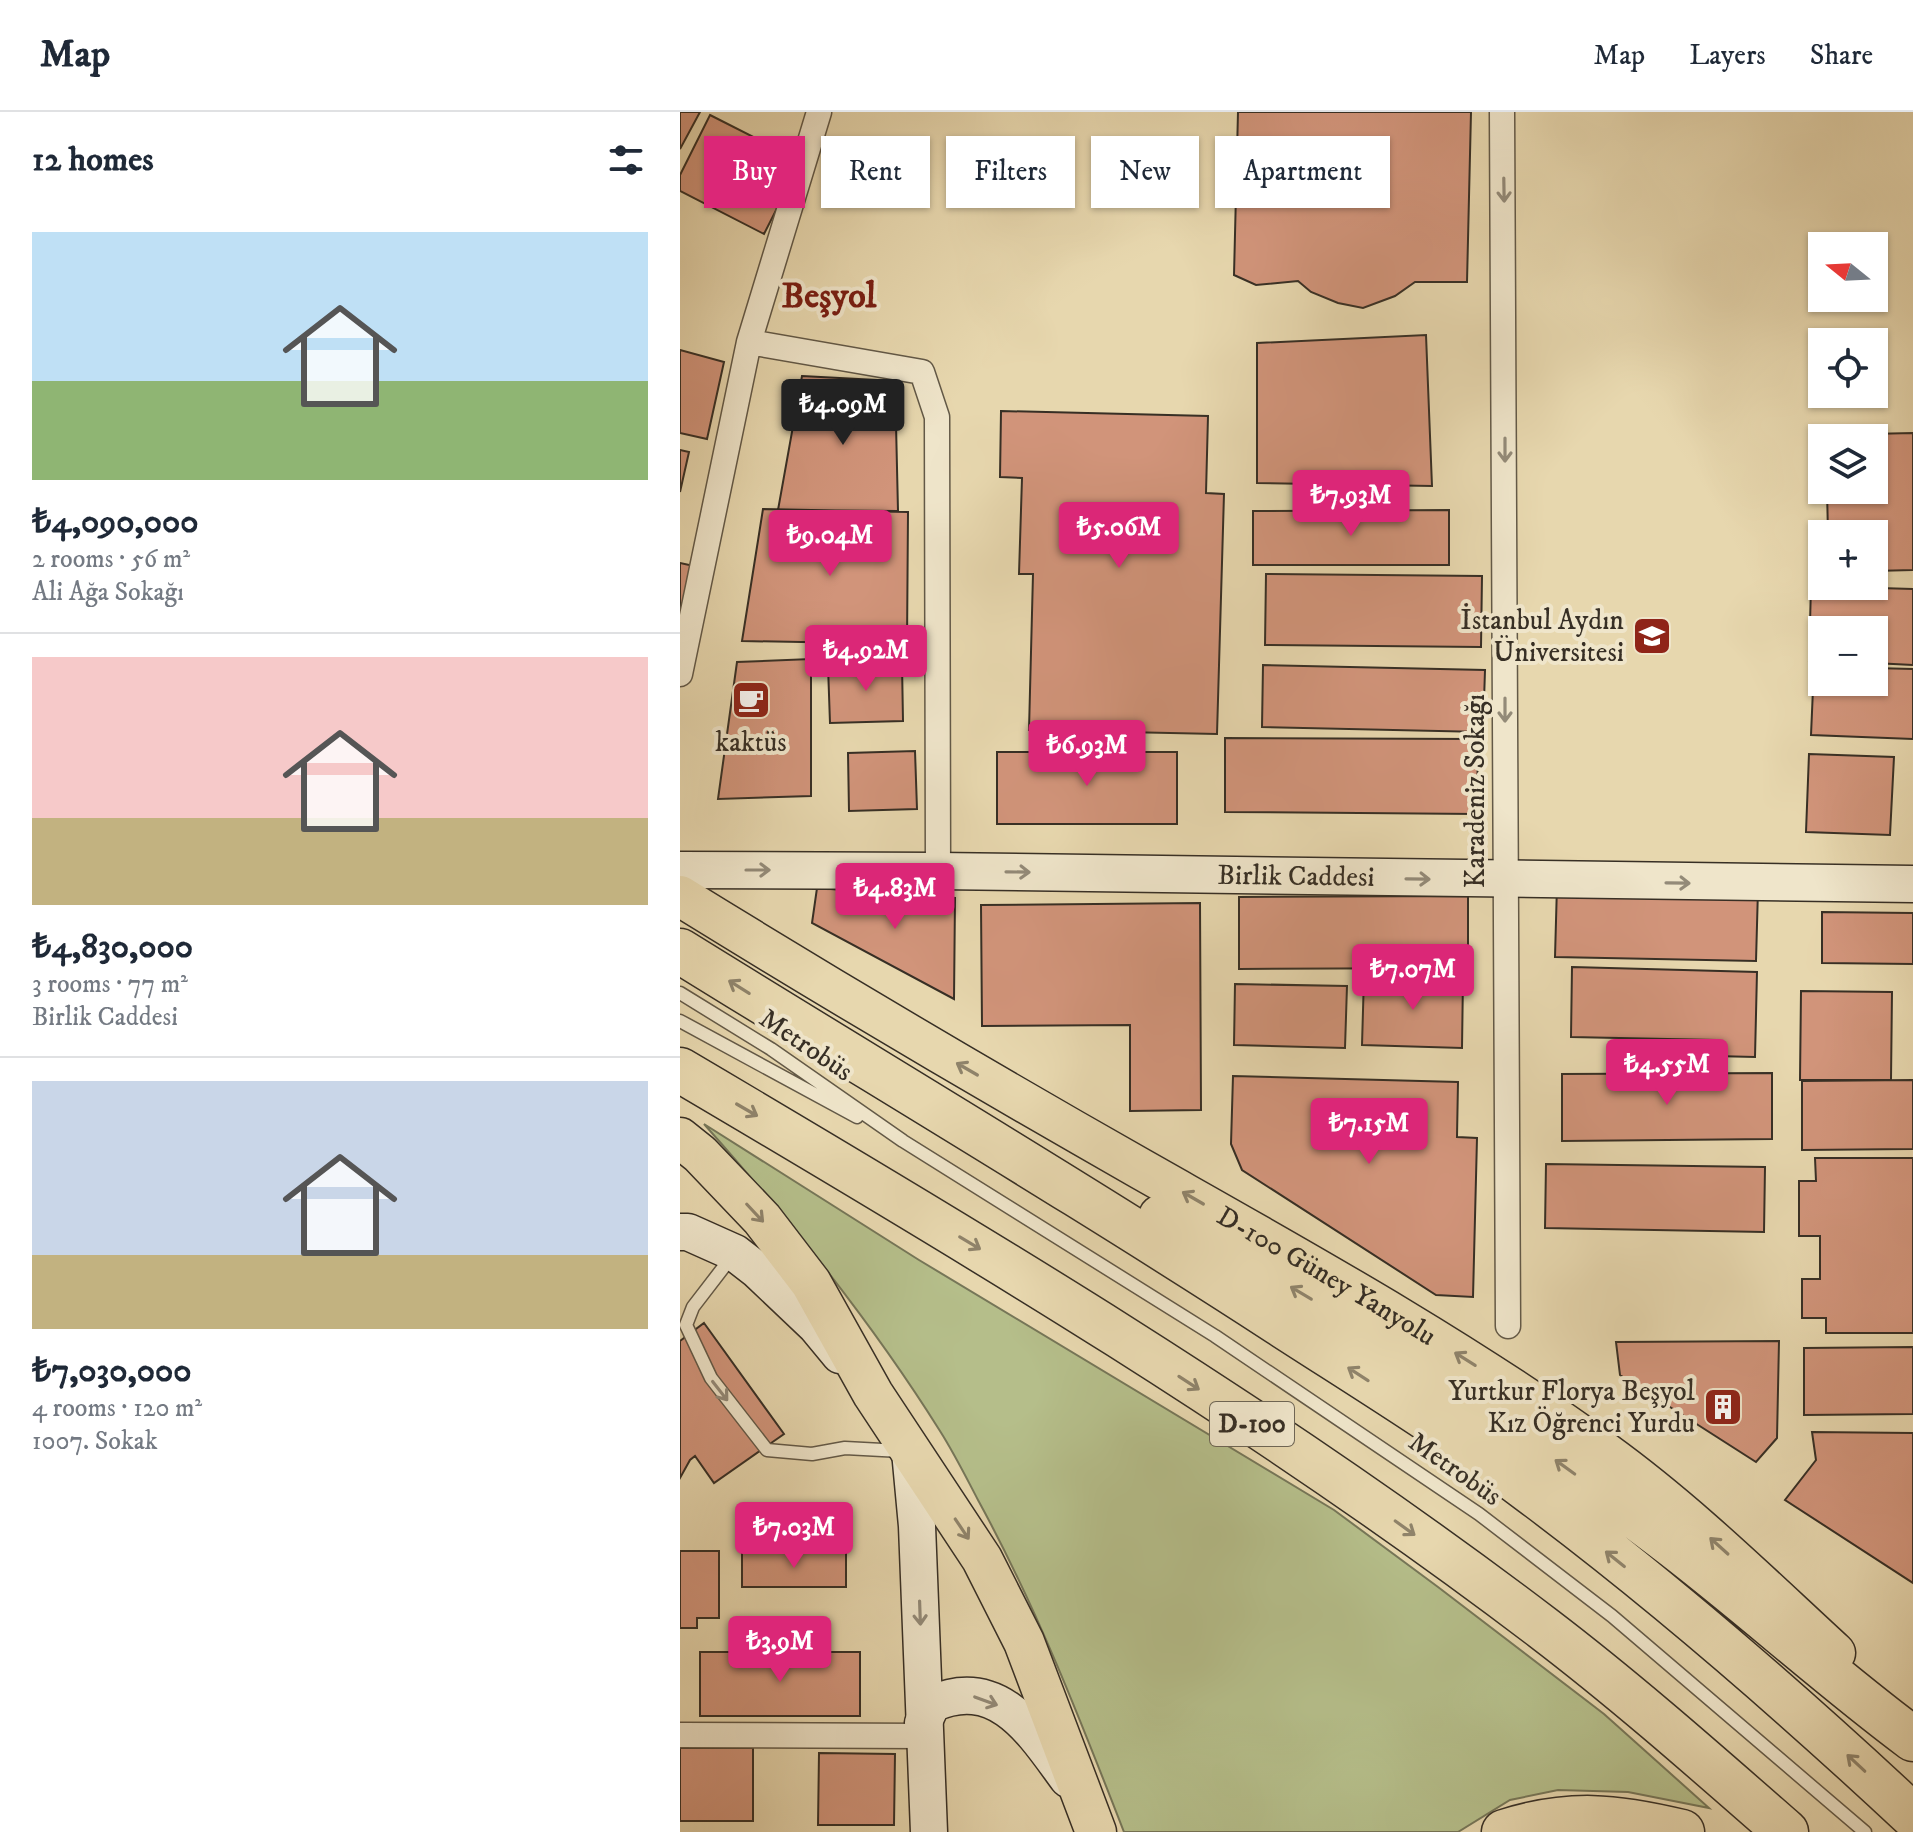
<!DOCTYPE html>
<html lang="en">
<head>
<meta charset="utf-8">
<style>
	:root { --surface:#fff; --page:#f6f6f7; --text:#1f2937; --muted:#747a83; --line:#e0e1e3; --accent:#db2777 }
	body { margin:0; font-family:"IM FELL DW Pica",serif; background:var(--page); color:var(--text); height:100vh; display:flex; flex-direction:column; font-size:30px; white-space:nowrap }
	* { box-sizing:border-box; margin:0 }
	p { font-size:26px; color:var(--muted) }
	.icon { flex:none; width:44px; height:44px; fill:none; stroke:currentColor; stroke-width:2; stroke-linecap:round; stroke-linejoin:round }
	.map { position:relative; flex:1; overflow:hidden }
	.side { display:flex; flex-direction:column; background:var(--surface); width:680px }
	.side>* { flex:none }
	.guide { position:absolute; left:24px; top:24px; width:760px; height:72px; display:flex; gap:16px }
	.needle { width:52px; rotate:288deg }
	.buttons { position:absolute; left:1128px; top:120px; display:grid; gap:16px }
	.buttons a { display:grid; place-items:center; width:80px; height:80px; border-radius:0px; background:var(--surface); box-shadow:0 2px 6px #0004; font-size:40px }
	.price { position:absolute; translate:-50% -68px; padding:0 18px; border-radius:8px; background:var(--accent); color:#fff; font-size:26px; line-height:52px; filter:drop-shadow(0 2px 4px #0008) }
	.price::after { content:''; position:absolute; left:50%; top:48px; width:24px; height:18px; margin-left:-12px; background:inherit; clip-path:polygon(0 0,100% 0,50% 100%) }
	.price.current { background:#222; color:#fff }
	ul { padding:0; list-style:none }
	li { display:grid; align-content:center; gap:16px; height:424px; padding:0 32px }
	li+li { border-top:2px solid var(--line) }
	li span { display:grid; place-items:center; height:248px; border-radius:0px; color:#555 }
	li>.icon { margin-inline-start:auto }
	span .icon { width:144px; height:144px; fill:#fffc; stroke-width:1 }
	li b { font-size:34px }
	h2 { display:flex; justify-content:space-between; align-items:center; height:96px; padding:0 32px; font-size:34px }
	.pill { padding:0 28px; border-radius:0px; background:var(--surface); box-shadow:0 2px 6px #0004; font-size:28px; line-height:72px }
	.pill.current { background:var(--accent); color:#fff }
	header { display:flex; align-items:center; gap:48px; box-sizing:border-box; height:112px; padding:0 40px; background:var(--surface); border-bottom:2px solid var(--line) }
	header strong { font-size:38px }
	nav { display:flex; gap:44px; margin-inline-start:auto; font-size:28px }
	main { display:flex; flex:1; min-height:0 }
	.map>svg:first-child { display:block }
	.green { fill:#b5be8a; stroke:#767658; stroke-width:2 }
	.building { fill:#d1947a; stroke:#372f25; stroke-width:2 }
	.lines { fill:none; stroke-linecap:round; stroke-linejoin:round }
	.lane-casing { stroke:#635947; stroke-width:15 }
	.street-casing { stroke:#635947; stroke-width:27 }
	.secondary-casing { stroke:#372f25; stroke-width:39 }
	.primary-casing { stroke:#372f25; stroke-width:43 }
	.highway-casing { stroke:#372f25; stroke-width:47 }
	.lane { stroke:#efe5ca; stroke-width:12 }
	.street { stroke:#efe5ca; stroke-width:24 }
	.secondary { stroke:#efe5ca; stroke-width:36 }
	.primary { stroke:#e7d7ae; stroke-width:40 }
	.highway { stroke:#e7d7ae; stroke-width:44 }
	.oneway { stroke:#938a78 }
	.oneway2 { stroke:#8f836a }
	.labels { text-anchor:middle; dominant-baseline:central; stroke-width:8; stroke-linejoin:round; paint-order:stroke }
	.shield { fill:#efe5ca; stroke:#6e6656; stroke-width:2 }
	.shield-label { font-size:26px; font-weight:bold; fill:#372f25 }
	.poi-label { font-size:28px; fill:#372f25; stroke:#efe5ca; text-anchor:end }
	.street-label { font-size:28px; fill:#372f25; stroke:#efe5ca }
	.district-label { font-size:36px; font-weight:bold; fill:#7a1f14; stroke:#efe5ca }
</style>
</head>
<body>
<header>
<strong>Map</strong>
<nav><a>Map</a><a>Layers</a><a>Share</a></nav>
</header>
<main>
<section class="side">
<h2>12 homes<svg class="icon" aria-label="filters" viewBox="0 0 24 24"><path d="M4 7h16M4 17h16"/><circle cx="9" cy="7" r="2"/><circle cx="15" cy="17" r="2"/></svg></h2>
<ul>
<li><span style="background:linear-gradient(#bfe0f5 60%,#8fb573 0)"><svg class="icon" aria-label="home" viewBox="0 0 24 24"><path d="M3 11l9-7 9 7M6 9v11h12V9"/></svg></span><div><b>₺4,090,000</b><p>2 rooms · 56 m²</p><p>Ali Ağa Sokağı</p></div></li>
<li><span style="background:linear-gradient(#f6c9c9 65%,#c2b280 0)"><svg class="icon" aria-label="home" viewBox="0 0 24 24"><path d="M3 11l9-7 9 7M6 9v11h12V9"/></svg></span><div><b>₺4,830,000</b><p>3 rooms · 77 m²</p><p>Birlik Caddesi</p></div></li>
<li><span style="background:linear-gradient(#c9d6e8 70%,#c2b280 0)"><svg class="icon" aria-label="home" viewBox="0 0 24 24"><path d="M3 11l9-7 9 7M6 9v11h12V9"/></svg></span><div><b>₺7,030,000</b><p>4 rooms · 120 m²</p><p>1007. Sokak</p></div></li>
</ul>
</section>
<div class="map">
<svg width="1233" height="1720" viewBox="0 0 1233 1720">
	<rect width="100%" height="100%" fill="#e7d7ae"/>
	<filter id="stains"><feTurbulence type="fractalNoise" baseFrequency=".0025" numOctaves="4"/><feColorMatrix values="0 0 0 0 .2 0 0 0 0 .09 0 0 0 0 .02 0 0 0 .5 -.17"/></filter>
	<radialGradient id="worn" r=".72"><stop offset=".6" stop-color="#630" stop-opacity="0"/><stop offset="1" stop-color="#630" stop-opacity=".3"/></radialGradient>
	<path class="green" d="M24,1012L239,1148L654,1398L758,1475L924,1602L1029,1696L948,1680L878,1678L830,1688L778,1720H444C400,1607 356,1494 298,1388C286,1365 274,1341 260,1319C191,1209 110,1109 24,1012Z"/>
	<path class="building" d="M0,0H20L0,37Z
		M558,0H791L787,170H735L715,184L683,196L658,191L631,180L618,169L576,173L554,163Z
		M30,3L121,49L84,122L0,79V63Z
		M746,223L752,374L577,371V231Z
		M0,238L44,250L27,327L0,321Z
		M122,264L215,269L218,399L98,398Z
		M321,299L528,304L526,381L544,382L537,622L349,618L353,462H339L342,366L320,365Z
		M1233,321V458L1194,459V422H1148L1147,378H1194V326H1146V323Z
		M0,338L9,340L0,380Z
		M83,397L228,400L227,532L62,529Z
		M769,398V453H573V399Z
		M0,451L14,454L0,509Z
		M586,462L802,464L801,535L585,533Z
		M1131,474L1233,477V553L1194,551V518H1142V550L1129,549Z
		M131,547V684L38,687L57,550Z
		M222,552L223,609L150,611L148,554Z
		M583,553L805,558L803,620L582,615Z
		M1134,554H1142V570H1194V556L1233,557V627L1131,623Z
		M545,626L798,627L797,702L545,700Z
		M235,639L237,697L169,699L168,641Z
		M317,640H497V712H317Z
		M1129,642L1214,645L1210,723L1126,720Z
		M877,773L1078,777L1076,849L875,845Z
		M137,776L275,786L274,887L132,811Z
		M788,784V856L559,857V785Z
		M520,791L521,998L450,999V913L302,914L301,793Z
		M1142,800L1233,801V852L1142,851Z
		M892,855L1077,860L1075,945L1034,944L1035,928L891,925Z
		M684,864L783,866L782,936L682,933Z
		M555,872L667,874L665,936L554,933Z
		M1121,879L1212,880L1211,968H1120Z
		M1092,961V1027L882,1029V962Z
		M553,964L778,970L777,1025L797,1026L793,1185L756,1183L562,1058L551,1032Z
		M1233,968V1037L1122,1038V969Z
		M1135,1046H1233V1221H1146V1206H1122V1167H1140V1124H1119V1069H1136Z
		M866,1052L1085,1055L1084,1120L865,1116Z
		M24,1211L104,1322L34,1371L15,1344L10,1348L0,1366V1229Z
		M1099,1229L1097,1326L1076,1350L940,1263L936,1230Z
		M1233,1235V1302L1124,1303V1236Z
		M1132,1320L1233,1321V1471L1105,1388L1136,1348Z
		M0,1439H39V1506H17V1516H0Z
		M62,1441H166V1475H62Z
		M20,1540H180V1604H20Z
		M0,1636H73V1709H0Z
		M139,1641L215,1642L214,1713H138Z"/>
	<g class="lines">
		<defs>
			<path id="lane" d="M0,881L91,937L223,1029L535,1224L799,1402L932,1504L1185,1720
				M0,909L177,1005
				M53,1143L13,1195L6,1213L31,1266L87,1338L132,1342L165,1336L221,1339"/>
			<path id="street" d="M822,0L828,1214
				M69,230L242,260L257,305L258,759
				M0,562L69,230L139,0
				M0,1623L244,1624"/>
			<g id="secondary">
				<path id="s1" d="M0,758L258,759L1233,772"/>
				<path d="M0,1120H8L55,1141L77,1158L136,1214L160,1243"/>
				<path d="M230,1339L237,1414L249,1720"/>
				<path d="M243,1611L252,1592C319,1562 354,1621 388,1667"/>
			</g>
			<g id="primary">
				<path id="s2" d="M0,784C152,878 306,969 461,1057C618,1146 778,1234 924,1340C1007,1400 1080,1472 1155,1541"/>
				<path d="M0,1026L20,1042L82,1107L131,1171L193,1282L302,1447L344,1530L416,1720"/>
			</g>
			<path id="highway" d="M0,839C200,963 402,1083 599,1211C684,1266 771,1319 851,1380C985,1480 1111,1590 1233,1704
				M0,958C295,1132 590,1308 863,1516C947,1580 1026,1650 1106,1720
				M481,1105C658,1192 825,1306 982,1425C1068,1490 1147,1563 1233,1627
				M824,1720C889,1699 936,1704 1002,1720"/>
		</defs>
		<use href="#lane" class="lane-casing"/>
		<use href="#street" class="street-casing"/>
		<use href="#secondary" class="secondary-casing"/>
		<use href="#primary" class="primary-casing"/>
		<use href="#highway" class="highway-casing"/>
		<use href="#lane" class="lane"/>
		<use href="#street" class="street"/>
		<use href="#secondary" class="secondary"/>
		<use href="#primary" class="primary"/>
		<use href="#highway" class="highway"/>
	</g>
	<defs><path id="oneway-shaft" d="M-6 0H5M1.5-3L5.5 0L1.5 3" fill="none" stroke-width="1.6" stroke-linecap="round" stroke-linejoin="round" transform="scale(2)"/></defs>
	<g class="oneway">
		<use href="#oneway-shaft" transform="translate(824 78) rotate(89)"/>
		<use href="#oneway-shaft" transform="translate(825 338) rotate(90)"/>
		<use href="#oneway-shaft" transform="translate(825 598) rotate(90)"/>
		<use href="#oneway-shaft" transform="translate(78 758)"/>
		<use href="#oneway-shaft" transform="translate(338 760) rotate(1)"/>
		<use href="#oneway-shaft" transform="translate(738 767) rotate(1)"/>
		<use href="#oneway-shaft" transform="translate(998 771) rotate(1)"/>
		<use href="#oneway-shaft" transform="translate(40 1279) rotate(52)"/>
		<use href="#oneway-shaft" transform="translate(240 1501) rotate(88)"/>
		<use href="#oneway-shaft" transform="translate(306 1589) rotate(20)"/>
	</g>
	<g class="oneway2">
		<use href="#oneway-shaft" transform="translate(59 875) rotate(-148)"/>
		<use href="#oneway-shaft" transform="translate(287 957) rotate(-150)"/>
		<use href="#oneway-shaft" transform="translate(67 998) rotate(30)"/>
		<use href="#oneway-shaft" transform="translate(513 1086) rotate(-150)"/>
		<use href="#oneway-shaft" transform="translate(75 1101) rotate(47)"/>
		<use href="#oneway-shaft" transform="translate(290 1131) rotate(31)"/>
		<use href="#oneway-shaft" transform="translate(621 1181) rotate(-149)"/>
		<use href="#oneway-shaft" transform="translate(785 1247) rotate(-148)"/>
		<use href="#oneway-shaft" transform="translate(678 1262) rotate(-147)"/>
		<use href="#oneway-shaft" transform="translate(509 1271) rotate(33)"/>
		<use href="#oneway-shaft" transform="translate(885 1355) rotate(-144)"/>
		<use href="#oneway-shaft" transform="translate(725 1416) rotate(36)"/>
		<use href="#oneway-shaft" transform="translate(282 1417) rotate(56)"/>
		<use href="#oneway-shaft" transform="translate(1039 1434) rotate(-138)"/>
		<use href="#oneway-shaft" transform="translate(935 1447) rotate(-141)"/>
		<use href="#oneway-shaft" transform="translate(1176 1651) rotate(-137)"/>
	</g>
	<defs>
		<symbol id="university-square" viewBox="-11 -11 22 22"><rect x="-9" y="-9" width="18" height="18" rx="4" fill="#8f2418" stroke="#efe5ca"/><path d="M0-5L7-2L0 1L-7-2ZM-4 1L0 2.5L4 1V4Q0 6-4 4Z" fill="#fff"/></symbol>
		<symbol id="cafe-square" viewBox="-11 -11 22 22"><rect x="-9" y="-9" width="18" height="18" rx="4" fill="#8f2418" stroke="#efe5ca"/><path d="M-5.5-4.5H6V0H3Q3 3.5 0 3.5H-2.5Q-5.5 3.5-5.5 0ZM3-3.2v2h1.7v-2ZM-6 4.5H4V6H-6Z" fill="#fff"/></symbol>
		<symbol id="building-square" viewBox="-11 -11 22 22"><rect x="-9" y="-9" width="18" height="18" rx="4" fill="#8f2418" stroke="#efe5ca"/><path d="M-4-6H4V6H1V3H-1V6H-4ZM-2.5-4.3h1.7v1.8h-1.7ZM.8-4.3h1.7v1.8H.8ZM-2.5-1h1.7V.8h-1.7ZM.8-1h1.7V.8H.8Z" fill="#fff"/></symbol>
	</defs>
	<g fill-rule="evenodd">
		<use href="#university-square" x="950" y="502" width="44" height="44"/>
		<use href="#cafe-square" x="49" y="566" width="44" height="44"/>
		<use href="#building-square" x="1021" y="1273" width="44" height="44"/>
	</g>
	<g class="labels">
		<rect class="shield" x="530" y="1290" width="84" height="44" rx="6"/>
		<g class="shield-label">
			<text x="572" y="1312">D-100</text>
		</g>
		<g class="poi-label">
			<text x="944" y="508">İstanbul Aydın<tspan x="944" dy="32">Üniversitesi</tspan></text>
			<text x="71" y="630" text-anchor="middle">kaktüs</text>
			<text x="1015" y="1279">Yurtkur Florya Beşyol<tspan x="1015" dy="32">Kız Öğrenci Yurdu</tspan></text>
		</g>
		<g class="street-label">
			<text transform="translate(795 679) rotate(-90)">Karadeniz Sokağı</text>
			<text stroke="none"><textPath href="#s1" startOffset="616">Birlik Caddesi</textPath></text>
			<text transform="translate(126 933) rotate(34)">Metrobüs</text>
			<text stroke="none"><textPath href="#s2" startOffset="750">D-100 Güney Yanyolu</textPath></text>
			<text transform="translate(775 1357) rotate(35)">Metrobüs</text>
		</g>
		<g class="district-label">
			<text x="149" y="184">Beşyol</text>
		</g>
	</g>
	<rect width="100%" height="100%" filter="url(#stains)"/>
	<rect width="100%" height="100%" fill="url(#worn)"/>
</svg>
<div class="buttons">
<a><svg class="needle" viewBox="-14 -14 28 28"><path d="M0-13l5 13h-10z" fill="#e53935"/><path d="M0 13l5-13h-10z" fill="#747a83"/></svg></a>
<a><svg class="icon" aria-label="locate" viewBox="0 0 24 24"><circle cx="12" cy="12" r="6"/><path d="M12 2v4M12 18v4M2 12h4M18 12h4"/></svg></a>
<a><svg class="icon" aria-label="layers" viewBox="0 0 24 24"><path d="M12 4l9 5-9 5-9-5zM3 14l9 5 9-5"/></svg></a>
<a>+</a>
<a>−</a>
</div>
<b class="price current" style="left:163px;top:335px">₺4.09M</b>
<b class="price" style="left:671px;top:426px">₺7.93M</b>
<b class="price" style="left:439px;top:458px">₺5.06M</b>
<b class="price" style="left:150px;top:466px">₺9.04M</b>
<b class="price" style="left:186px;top:581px">₺4.92M</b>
<b class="price" style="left:407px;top:676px">₺6.93M</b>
<b class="price" style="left:215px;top:819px">₺4.83M</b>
<b class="price" style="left:733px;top:900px">₺7.07M</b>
<b class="price" style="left:987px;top:995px">₺4.55M</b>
<b class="price" style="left:689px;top:1054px">₺7.15M</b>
<b class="price" style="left:114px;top:1458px">₺7.03M</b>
<b class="price" style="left:100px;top:1572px">₺3.9M</b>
<div class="guide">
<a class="pill current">Buy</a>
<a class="pill">Rent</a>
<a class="pill">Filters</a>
<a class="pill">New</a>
<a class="pill">Apartment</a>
</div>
</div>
</main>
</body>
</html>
